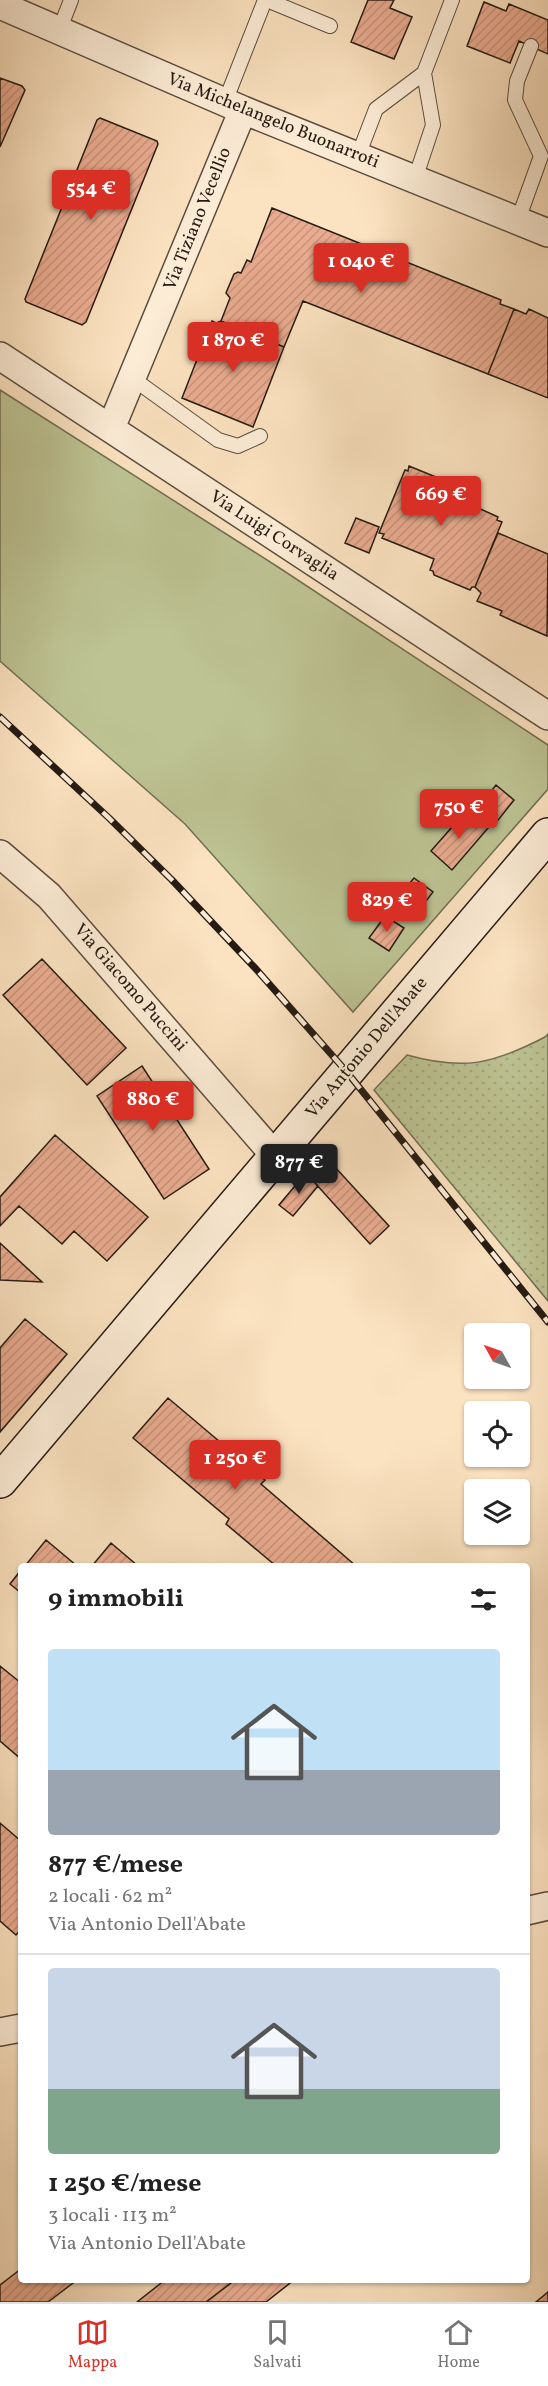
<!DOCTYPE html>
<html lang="it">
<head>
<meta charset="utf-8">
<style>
	:root { --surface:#fff; --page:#f6f6f6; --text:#222; --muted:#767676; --line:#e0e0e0; --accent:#d93025 }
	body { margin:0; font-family:Vollkorn,serif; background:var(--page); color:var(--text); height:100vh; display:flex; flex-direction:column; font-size:22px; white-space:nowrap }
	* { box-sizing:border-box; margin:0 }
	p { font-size:20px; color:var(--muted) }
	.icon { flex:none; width:33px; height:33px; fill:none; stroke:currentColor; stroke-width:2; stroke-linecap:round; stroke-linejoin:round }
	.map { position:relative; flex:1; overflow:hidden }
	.drawer { position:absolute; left:18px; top:1563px; width:512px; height:720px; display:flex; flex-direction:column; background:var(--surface); border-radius:6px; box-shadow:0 2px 4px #0004 }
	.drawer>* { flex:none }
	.needle { width:39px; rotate:310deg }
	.tools { position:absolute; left:464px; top:1323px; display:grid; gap:12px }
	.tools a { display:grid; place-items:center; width:66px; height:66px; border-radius:6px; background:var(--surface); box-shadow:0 2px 4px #0004; font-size:30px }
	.price { position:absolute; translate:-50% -51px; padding:0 14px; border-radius:6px; background:var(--accent); color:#fff; font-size:20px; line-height:39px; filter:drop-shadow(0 2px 3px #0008) }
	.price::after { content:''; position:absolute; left:50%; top:36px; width:18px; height:14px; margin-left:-9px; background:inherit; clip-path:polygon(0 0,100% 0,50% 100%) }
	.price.current { background:#222; color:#fff }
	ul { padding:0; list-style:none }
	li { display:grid; align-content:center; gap:12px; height:318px; padding:0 30px }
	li+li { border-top:2px solid var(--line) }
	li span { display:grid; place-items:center; height:186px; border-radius:6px; color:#555 }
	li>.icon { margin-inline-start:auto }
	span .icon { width:108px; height:108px; fill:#fffc; stroke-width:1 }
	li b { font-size:26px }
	h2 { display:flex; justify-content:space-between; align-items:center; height:72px; padding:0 30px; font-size:26px }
	.tab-bar { display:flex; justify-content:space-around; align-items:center; height:84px; border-top:2px solid var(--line); background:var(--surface); font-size:16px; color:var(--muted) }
	.tab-bar a { display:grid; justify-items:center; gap:3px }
	.tab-bar .current { color:var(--accent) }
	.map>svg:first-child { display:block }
	.grass { fill:url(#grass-dots); stroke:#716f53; stroke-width:1.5 }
	.park { fill:#bdc393; stroke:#716f53; stroke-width:1.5 }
	.building { fill:url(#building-hatch); stroke:#251b13; stroke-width:1.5 }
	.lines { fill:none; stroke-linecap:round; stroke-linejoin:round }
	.lane-casing { stroke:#5a4d3e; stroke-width:16 }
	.street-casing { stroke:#5a4d3e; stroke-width:30 }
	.secondary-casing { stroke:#251b13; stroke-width:36 }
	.lane { stroke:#fcecd6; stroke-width:14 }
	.street { stroke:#fcecd6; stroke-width:27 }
	.secondary { stroke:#fcecd6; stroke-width:33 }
	.rail-casing { stroke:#251b13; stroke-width:7 }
	.rail { stroke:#fcecd6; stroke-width:4.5; stroke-dasharray:14; stroke-linecap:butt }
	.labels { text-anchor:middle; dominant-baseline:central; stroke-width:4.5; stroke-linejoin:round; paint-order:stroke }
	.street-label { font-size:18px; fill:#251b13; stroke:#fcecd6 }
</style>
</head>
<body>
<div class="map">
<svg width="548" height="2302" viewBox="0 0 548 2302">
	<defs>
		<pattern id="grass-dots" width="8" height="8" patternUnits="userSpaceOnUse" patternTransform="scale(1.5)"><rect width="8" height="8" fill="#bdc393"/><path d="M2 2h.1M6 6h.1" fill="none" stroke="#a2a77e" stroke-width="1.8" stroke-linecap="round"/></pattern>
		<pattern id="building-hatch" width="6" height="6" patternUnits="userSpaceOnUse" patternTransform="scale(1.5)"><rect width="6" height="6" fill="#eaac90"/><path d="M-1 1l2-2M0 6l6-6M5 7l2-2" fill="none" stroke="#c9937b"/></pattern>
	</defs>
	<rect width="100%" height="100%" fill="#fbe2c0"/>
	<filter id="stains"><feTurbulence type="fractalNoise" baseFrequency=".00333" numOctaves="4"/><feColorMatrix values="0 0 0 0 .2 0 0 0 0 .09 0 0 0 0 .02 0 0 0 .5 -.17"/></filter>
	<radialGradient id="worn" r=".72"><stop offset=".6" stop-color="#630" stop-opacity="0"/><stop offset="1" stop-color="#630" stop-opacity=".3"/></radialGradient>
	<path class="grass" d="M548,1034V1301L374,1090L407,1055C464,1071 493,1064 545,1037Z"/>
	<path class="park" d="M0,390L278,567L548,745V789L353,1012L185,824L0,661Z"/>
	<path class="building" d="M368,0H394L390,8L412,17L394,59L351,42Z
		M484,2L506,11L509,4L548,20V54L519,41L510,63L467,46Z
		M0,78L22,86L25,90L0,147Z
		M100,118L157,141L158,144L86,322L82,325L26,302L25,299L97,120Z
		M272,208L501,300L500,304L514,309L488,374L303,301L284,347L221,321L230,298L226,293L234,274L238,272L241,273L247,260L251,262Z
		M514,309L526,314L529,309L548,318V398L488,374Z
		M212,321L216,323L221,321L284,347L253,427L182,398Z
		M409,466L460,487L458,493L476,500L474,506L498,517L497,520L502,522L475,587H472L470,590L434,575L433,571L430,570L434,559L382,538L384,534L379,533L405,470L408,471Z
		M356,518L379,527L369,553L345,543Z
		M498,533L548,554L547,636L513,621L500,615L502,611L477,601L481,593L475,587Z
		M496,785L514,800L495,824L477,809Z
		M467,810L488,828L452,870L431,851Z
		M414,878L433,892L416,914L396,900Z
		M385,916L404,928L389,951L369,938Z
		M42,959L126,1048L87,1085L3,995Z
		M142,1066L209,1169L164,1199L97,1096Z
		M55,1135L148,1217L107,1261L74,1231L62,1244L19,1206L0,1226V1197Z
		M323,1154L389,1226L370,1244L306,1173Z
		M306,1173L318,1186L293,1216L279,1205Z
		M0,1243L42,1282L0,1280Z
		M25,1319L67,1354L0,1432V1348Z
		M168,1398L265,1480L261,1484L356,1566H276L226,1524L229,1519L133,1438Z
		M46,1540L77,1566H25Z
		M111,1543L138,1566H92Z
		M21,1570V1593L10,1584Z
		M0,1666L21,1683V1759L0,1741Z
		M0,1823L21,1841V1929L16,1935L0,1921Z
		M21,2269V2280H77L48,2302H0V2285Z
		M165,2280H235L206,2302H137Z
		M235,2280H294L266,2302H206Z
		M548,2292V2302H536Z"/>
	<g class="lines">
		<defs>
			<path id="lane" d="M267,0L330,26
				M59,31L71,0
				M225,102L265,0
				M358,156L376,109L424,73
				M415,179L433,125L424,73L452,0
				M518,220L541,156L515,100L517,81L531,46
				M132,378L218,440L238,446L260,436"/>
			<path id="street" d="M0,5L243,110L548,233
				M0,356L548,716
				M111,428L243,110
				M0,854L49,896L276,1157
				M526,1911L548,1906
				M0,2032L21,2028"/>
			<path id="secondary" d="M0,1481L548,835"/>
		</defs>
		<use href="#lane" class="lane-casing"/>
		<use href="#street" class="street-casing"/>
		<use href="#secondary" class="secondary-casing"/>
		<use href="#lane" class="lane"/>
		<use href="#street" class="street"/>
		<use href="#secondary" class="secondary"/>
		<defs>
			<path id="rail" d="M0,717L109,818L172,880L256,969L346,1071L548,1322"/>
		</defs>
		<use href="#rail" class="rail-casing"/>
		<use href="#rail" class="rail"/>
	</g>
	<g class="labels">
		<g class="street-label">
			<text transform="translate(273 121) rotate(22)">Via Michelangelo Buonarroti</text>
			<text transform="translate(198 219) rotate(-68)">Via Tiziano Vecellio</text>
			<text transform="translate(274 536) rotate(33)">Via Luigi Corvaglia</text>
			<text transform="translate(130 988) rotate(49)">Via Giacomo Puccini</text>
			<text transform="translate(367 1048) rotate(-50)">Via Antonio Dell'Abate</text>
		</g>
	</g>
	<rect width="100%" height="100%" filter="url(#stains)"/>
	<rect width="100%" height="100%" fill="url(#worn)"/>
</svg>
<div class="tools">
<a><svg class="needle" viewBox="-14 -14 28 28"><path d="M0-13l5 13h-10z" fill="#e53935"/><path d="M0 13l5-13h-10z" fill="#767676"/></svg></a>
<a><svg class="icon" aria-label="locate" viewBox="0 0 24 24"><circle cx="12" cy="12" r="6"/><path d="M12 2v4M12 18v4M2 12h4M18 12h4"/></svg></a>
<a><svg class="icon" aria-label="layers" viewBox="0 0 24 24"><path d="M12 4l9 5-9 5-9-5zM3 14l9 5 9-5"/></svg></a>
</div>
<b class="price" style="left:91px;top:221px">554 €</b>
<b class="price" style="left:361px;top:294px">1 040 €</b>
<b class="price" style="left:233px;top:373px">1 870 €</b>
<b class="price" style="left:441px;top:527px">669 €</b>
<b class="price" style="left:459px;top:840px">750 €</b>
<b class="price" style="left:387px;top:933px">829 €</b>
<b class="price" style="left:153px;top:1132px">880 €</b>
<b class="price current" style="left:299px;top:1195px">877 €</b>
<b class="price" style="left:235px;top:1491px">1 250 €</b>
<section class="drawer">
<h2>9 immobili<svg class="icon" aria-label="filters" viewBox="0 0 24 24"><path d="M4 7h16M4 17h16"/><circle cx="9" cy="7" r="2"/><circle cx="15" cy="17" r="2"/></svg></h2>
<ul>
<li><span style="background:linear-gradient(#bfe0f5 65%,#9aa5b1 0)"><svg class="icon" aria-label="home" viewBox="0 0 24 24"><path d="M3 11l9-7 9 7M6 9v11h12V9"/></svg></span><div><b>877 €/mese</b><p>2 locali · 62 m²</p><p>Via Antonio Dell'Abate</p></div></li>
<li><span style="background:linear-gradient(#c9d6e8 65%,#7fa58c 0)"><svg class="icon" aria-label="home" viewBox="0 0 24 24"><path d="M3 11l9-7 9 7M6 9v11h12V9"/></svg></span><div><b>1 250 €/mese</b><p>3 locali · 113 m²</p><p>Via Antonio Dell'Abate</p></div></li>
</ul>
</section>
</div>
<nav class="tab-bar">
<a class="current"><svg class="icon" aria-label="map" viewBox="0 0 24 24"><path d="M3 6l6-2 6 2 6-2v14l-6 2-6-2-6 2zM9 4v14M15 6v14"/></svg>Mappa</a>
<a><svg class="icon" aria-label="saved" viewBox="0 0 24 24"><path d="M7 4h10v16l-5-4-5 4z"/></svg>Salvati</a>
<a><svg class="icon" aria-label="home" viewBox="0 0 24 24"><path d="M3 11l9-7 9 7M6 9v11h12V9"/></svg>Home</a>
</nav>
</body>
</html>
